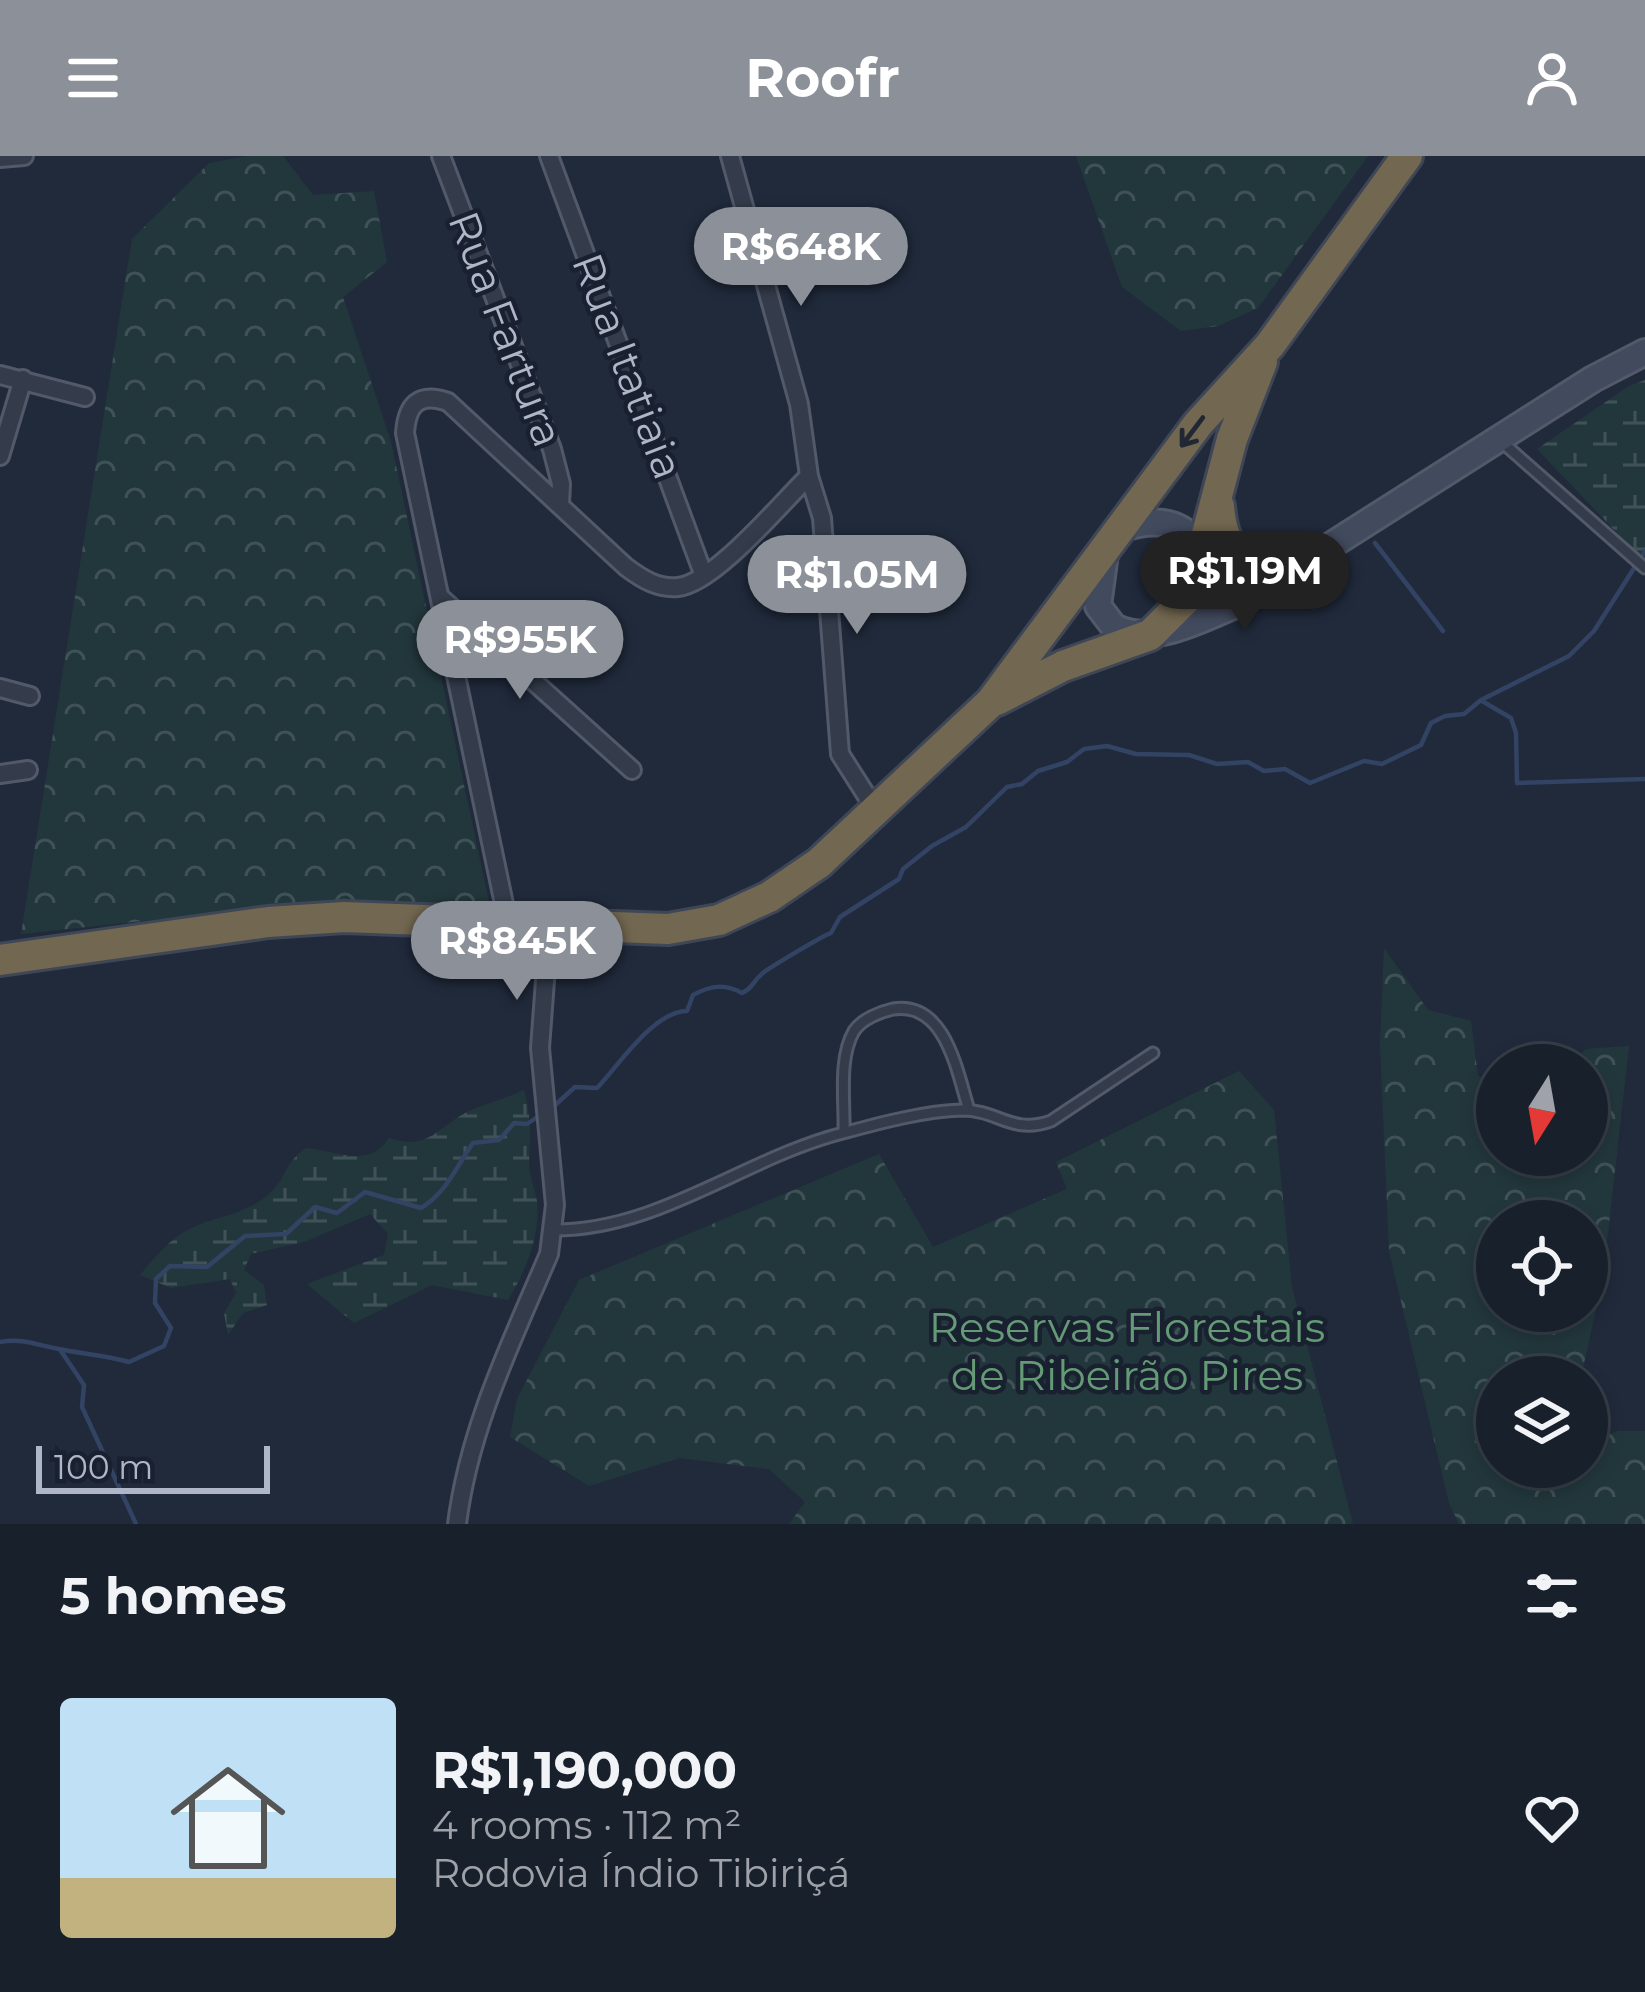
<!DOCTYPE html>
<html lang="en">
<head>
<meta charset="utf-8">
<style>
	:root { --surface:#18202c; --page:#252d38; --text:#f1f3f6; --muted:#9fa3a9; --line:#363e48; --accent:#8c9099 }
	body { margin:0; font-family:Montserrat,sans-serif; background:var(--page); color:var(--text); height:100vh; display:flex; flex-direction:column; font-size:45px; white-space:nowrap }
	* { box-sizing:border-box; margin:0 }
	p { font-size:39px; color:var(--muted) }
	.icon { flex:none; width:66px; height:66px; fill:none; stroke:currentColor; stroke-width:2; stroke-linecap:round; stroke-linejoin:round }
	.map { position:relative; height:1368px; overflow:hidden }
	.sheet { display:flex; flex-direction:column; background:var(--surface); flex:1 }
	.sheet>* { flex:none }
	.needle { width:78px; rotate:191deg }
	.buttons { position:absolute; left:1476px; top:888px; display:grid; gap:24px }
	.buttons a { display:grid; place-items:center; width:132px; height:132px; border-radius:50%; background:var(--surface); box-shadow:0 6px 18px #0003,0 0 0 3px var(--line); font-size:60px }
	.scale { position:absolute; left:36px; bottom:30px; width:234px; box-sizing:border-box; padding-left:12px; border:6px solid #afb6c7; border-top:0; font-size:33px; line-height:42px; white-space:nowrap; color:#afb6c7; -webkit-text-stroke:9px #192130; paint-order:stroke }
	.price { position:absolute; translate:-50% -102px; padding:0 27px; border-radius:42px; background:var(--accent); color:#fff; font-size:39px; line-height:78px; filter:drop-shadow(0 3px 6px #0008) }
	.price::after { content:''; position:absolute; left:50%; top:72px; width:36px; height:27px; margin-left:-18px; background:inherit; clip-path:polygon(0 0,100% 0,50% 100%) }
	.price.on { background:#222; color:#fff }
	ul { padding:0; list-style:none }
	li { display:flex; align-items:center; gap:36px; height:300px; padding:0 60px }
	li+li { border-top:3px solid var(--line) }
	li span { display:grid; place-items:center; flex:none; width:336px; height:240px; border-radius:12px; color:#555 }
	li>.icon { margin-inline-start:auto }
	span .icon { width:144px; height:144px; fill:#fffc; stroke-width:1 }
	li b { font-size:51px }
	h2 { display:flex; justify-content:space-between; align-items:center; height:144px; padding:0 60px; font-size:51px }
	header { display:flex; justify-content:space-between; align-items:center; height:156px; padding:0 60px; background:var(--accent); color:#fff; font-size:54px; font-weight:700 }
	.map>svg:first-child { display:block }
	.forest { fill:url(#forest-crowns); fill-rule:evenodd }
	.wetland { fill:url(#wetland-marsh) }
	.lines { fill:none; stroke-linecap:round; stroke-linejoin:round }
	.stream { stroke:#324364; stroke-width:4.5 }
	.lane-casing { stroke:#525969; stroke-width:15 }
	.street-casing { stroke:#525969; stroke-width:22 }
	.secondary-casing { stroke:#525969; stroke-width:30 }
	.highway-casing { stroke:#3f4656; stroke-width:36 }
	.lane { stroke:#343c4b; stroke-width:9 }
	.street { stroke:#343c4b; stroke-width:16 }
	.secondary { stroke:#424a5e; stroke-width:24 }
	.highway { stroke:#726750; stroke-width:30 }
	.oneway { stroke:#222833 }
	.labels { text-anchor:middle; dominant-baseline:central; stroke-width:9; stroke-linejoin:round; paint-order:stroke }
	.street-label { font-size:42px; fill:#afb6c7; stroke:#192130 }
	.park-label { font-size:42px; fill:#649a75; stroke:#192130 }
</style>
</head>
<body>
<header><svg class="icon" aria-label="menu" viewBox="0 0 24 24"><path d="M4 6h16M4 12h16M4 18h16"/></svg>Roofr<svg class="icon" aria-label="person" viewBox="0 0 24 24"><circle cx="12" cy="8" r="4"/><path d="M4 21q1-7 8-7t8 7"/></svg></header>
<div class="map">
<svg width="1645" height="1368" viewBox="0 0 1645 1368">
	<defs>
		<pattern id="forest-crowns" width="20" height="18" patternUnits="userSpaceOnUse" patternTransform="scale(3)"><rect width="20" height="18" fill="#22373c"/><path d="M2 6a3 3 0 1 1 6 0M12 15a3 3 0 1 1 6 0" fill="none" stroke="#405257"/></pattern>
		<pattern id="wetland-marsh" width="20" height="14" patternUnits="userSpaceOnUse" patternTransform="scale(3)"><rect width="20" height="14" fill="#22373c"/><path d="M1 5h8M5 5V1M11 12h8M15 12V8" fill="none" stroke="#405257"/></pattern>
	</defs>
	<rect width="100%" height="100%" fill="#202a3b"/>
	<path class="forest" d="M248,0H283L313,39L374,35L387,106L343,141L391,286L490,751L283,750L21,778L132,83L209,7Z
		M1076,0H1368L1258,152L1218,170L1181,175L1122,131Z
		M1384,792L1428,854L1471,865L1478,920L1497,925V999H1587V909H1568L1586,893L1629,890L1603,1121L1581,1221H1497V1311H1587V1286L1618,1275H1645V1368H1459L1449,1347L1389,1095L1380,888ZM1587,1065V1155H1497V1065Z
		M1239,915L1274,954L1292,1131L1353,1368H789L805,1346L769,1313L679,1302L589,1330L510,1281L517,1243L579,1124L879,998L933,1091L1067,1033L1056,1006Z"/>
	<path class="wetland" d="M1645,224V406L1537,293L1629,230Z
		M524,934C532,966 530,978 529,1008C529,1021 535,1033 537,1045C541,1079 525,1116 508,1144L432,1129L354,1167L307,1128L384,1099L388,1078L370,1058L304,1086L251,1098L244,1114L264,1129L267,1149L243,1157L228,1179L224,1157L236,1137L230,1123L171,1132L140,1119C155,1102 167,1085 188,1074C214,1060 249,1059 272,1035C287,1020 284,1008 306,992C337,995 370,1013 389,982C423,994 434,977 460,960C477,949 504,944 524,934Z"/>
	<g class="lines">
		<path class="stream" d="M1375,387L1443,475
			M1482,545L1511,562L1516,577L1517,627L1645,623
			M553,951L575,931L597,932C619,909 654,855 687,855L693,839C710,830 724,827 742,837C754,832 753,824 763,817C770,811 826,778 831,777L840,761L899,723L903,713L932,690L966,671L1007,631L1022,628L1038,615L1067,606L1084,593L1107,590L1136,598L1189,599L1217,608L1248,606L1264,615L1285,613L1310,627L1364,605L1382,608L1421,589L1431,567L1445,560L1464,558L1481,544L1569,500L1594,475L1645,395
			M0,1186C24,1182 36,1189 59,1193C83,1198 105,1199 129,1206L164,1190L171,1172L155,1147L156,1123L170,1110L207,1111L245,1080L286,1078L315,1051L337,1057L365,1036L421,1052C447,1036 456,1011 473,987L499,984L514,967L527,968L539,960
			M61,1195L84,1229L82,1251L136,1368"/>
		<defs>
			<path id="lane" d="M1502,286L1645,412
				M844,976C845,946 838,902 854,875C862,863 880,856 893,853C946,845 957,916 969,954
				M555,1074C659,1074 745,1002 843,977C880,967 924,955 962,954C998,954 1012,979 1051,965L1153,897"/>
			<path id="street" d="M441,0L552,293L561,328L560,348
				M549,0L704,420
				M730,0L799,248L809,320L822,362L840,598L877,656
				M0,2L24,0
				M0,219L85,241
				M0,300L23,223
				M441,442L632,614
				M0,532L30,540
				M0,618L28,614
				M508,767L405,277C407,248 419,236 448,246L626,411C642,423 658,433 678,431C714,428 781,347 809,320
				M457,1368C469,1272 511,1187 549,1098L555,1049L540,892L549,771"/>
			<path id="secondary" d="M1119,373C1215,342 1187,432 1271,413
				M1105,398L1098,450L1114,471C1155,491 1203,462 1242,446L1593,223L1645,196"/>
			<path id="highway" d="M1219,350C1222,390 1235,405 1275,412
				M997,544L1063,510L1150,479L1185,444L1194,427L1232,283L1262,206
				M0,804L268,766L344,761L668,773L719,764L769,741L819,707L991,546L1198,268L1270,189L1407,0"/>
		</defs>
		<use href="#lane" class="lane-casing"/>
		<use href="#street" class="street-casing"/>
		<use href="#secondary" class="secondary-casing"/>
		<use href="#highway" class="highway-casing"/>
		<use href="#lane" class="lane"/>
		<use href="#street" class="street"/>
		<use href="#secondary" class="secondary"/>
		<use href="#highway" class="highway"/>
	</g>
	<defs><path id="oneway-shaft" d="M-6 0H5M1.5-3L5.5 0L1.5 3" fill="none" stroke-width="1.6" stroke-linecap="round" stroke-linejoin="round" transform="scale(3)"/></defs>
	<use class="oneway" href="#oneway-shaft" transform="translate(1192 276) rotate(127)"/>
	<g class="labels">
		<g class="street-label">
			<text transform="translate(506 173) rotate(69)">Rua Fartura</text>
			<text transform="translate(628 210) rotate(69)">Rua Itatiaia</text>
		</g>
		<g class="park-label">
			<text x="1127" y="1171">Reservas Florestais<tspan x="1127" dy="48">de Ribeirão Pires</tspan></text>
		</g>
	</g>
</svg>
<div class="buttons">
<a><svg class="needle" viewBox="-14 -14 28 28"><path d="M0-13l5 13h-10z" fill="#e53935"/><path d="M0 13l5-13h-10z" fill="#9fa3a9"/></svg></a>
<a><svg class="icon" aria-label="locate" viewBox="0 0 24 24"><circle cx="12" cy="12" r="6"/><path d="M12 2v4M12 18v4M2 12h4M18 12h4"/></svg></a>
<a><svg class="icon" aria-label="layers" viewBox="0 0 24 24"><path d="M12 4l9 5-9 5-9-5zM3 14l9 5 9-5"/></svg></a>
</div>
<div class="scale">100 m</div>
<b class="price" style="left:801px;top:153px">R$648K</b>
<b class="price on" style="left:1245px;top:477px">R$1.19M</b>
<b class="price" style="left:857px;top:481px">R$1.05M</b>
<b class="price" style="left:520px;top:546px">R$955K</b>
<b class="price" style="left:517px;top:847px">R$845K</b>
</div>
<section class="sheet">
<h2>5 homes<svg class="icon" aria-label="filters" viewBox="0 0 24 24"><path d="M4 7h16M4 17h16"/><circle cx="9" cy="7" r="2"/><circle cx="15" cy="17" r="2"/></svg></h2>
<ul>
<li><span style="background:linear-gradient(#bfe0f5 75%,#c2b280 0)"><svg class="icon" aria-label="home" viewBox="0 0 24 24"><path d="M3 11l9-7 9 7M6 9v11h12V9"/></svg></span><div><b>R$1,190,000</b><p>4 rooms · 112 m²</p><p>Rodovia Índio Tibiriçá</p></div><svg class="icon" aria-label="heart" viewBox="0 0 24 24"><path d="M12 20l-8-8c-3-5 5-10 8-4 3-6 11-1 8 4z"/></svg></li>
</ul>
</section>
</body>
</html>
